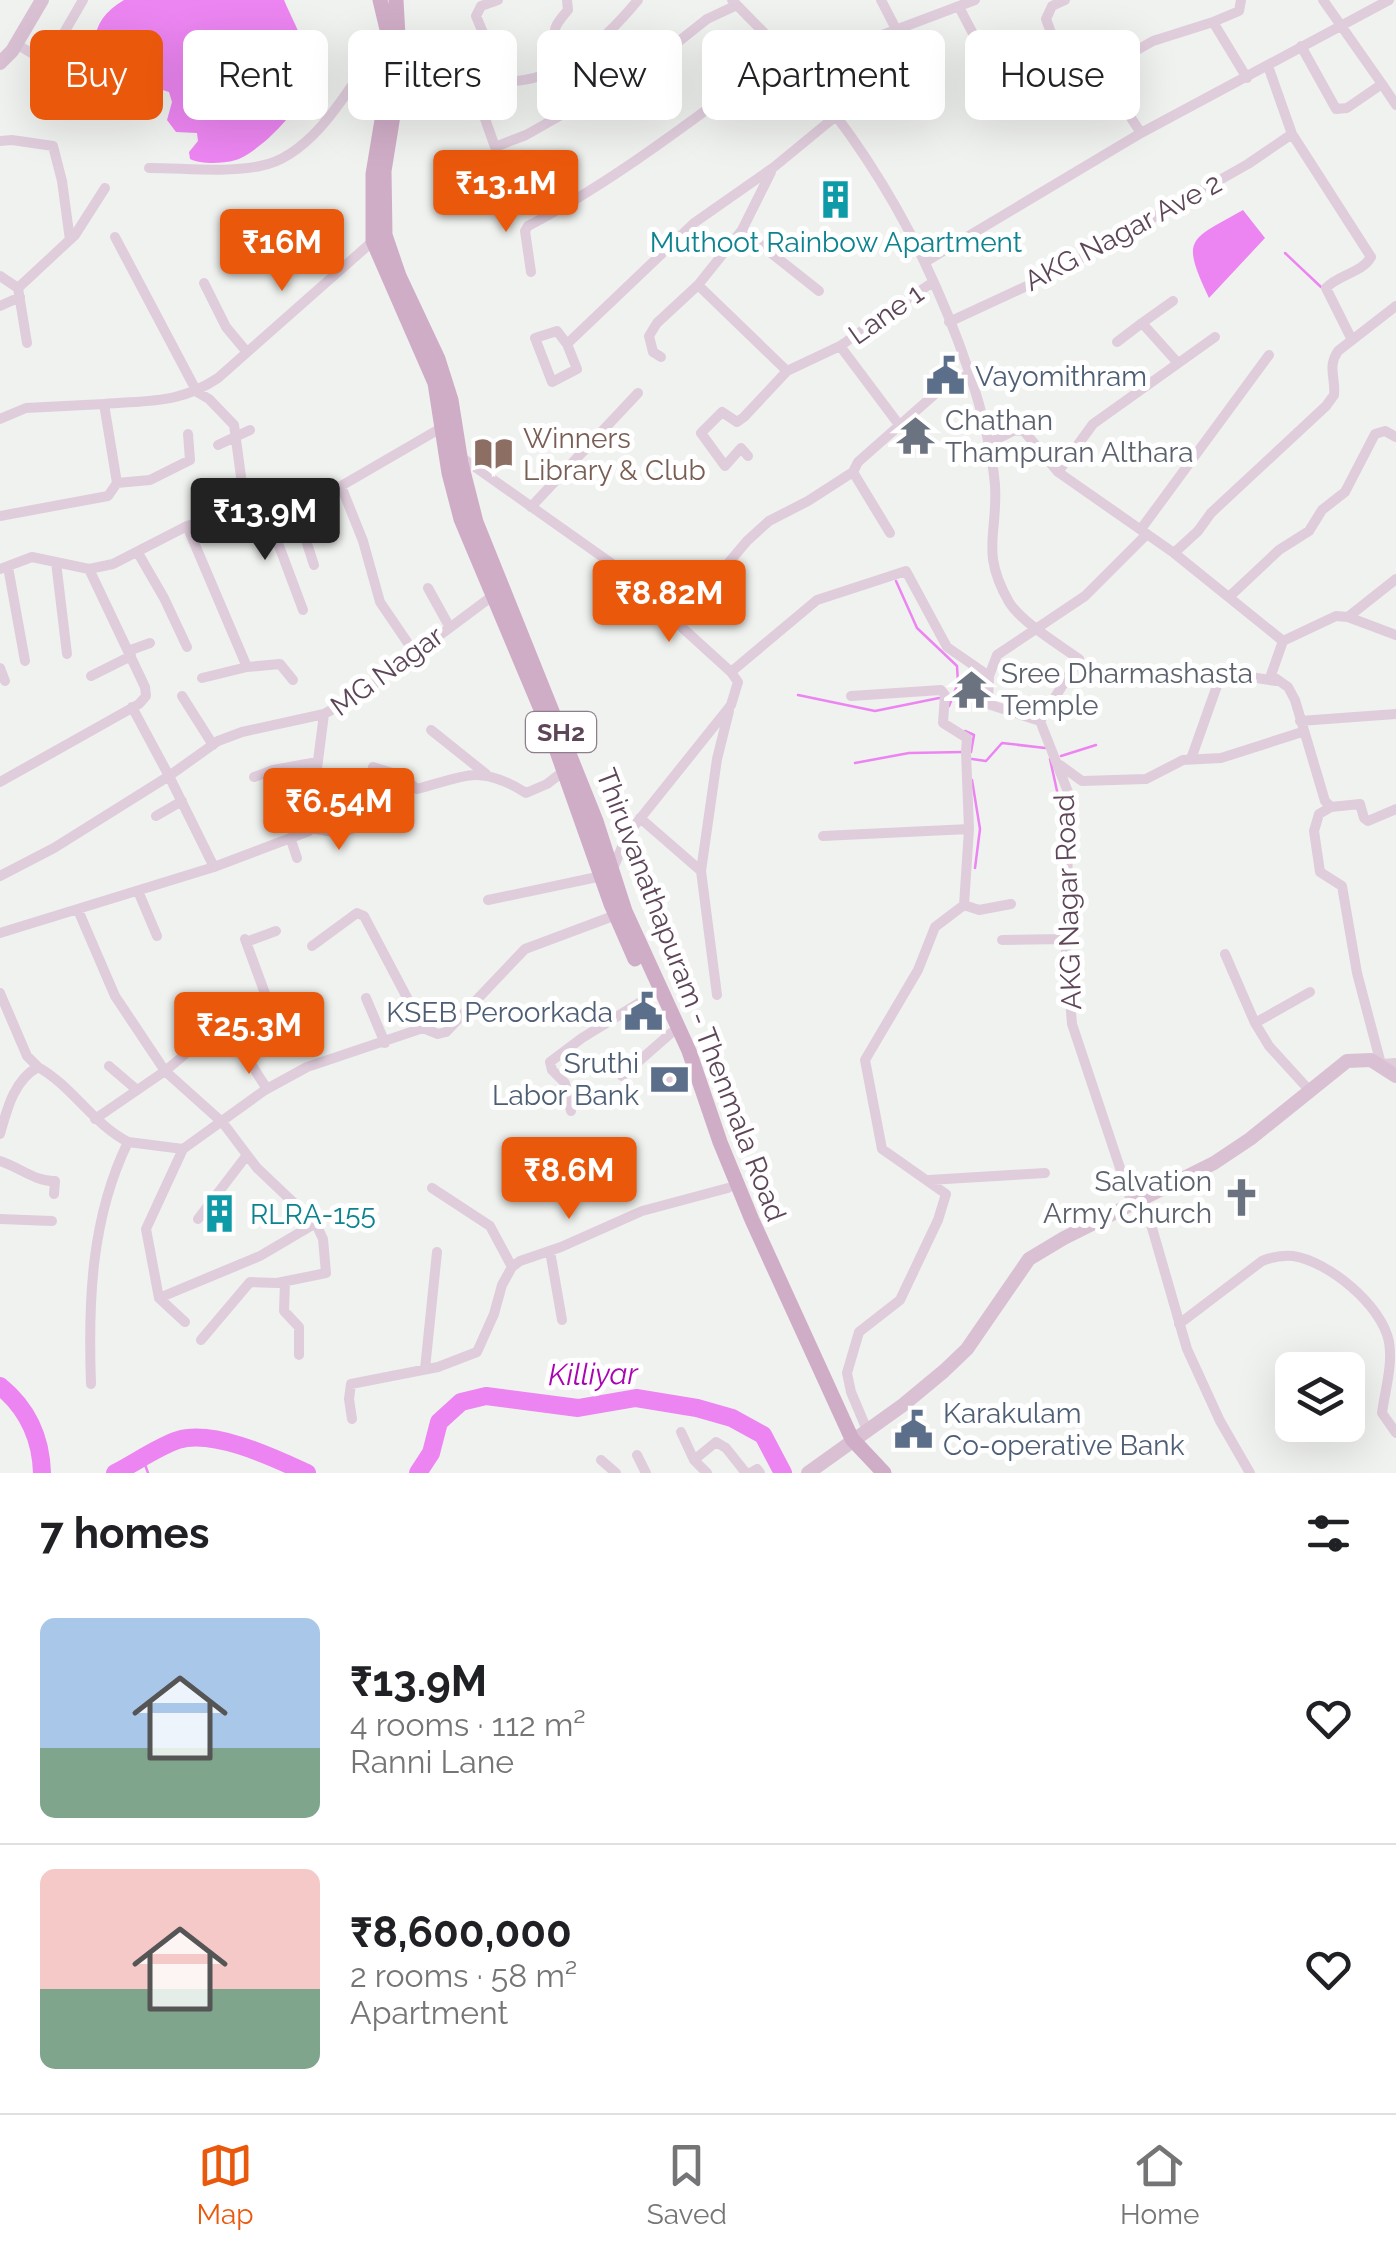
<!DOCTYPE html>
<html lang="en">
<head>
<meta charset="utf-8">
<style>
	:root { --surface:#fff; --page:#f2f2f2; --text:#202124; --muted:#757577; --line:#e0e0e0; --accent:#ea580c }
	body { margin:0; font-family:Raleway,sans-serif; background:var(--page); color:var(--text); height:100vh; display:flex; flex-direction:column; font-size:38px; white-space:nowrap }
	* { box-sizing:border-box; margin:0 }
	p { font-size:32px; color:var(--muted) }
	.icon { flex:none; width:55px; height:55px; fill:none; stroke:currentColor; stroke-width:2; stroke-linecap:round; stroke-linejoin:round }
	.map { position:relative; height:1473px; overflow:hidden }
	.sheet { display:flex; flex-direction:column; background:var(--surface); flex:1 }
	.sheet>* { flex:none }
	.hud { position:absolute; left:30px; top:30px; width:1338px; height:90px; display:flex; gap:20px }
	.fabs { position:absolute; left:1275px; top:1352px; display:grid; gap:20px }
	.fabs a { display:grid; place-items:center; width:90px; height:90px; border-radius:15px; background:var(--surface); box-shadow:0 10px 40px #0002; font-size:50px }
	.price { position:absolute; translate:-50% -85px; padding:0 22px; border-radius:10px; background:var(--accent); color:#fff; font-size:32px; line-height:65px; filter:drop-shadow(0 2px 5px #0008) }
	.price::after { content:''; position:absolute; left:50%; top:60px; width:30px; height:22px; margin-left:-15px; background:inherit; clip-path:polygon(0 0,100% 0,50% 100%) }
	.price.current { background:#222; color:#fff }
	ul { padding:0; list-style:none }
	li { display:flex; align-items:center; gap:30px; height:250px; padding:0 40px }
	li+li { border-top:2px solid var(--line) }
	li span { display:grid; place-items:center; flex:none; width:280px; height:200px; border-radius:15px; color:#555 }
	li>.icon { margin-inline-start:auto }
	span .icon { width:120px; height:120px; fill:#fffc; stroke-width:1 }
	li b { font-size:42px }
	h2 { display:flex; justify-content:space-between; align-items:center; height:120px; padding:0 40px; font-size:42px }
	.chip { padding:0 35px; border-radius:15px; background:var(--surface); box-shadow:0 10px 40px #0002; font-size:35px; line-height:90px }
	.chip.current { background:var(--accent); color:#fff }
	.tabs { display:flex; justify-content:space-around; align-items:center; height:140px; border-top:2px solid var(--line); background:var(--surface); font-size:28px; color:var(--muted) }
	.tabs a { display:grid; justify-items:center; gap:5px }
	.tabs .current { color:var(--accent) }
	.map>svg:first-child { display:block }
	.water { fill:#ec85f1 }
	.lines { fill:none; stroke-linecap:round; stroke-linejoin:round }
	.stream { stroke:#ec85f1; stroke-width:2.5 }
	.river { stroke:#ec85f1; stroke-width:18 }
	.street { stroke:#e0cddc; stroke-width:10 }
	.secondary { stroke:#d9c1d3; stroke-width:14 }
	.primary { stroke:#d0adc7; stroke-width:15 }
	.labels { text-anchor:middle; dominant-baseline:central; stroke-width:10; stroke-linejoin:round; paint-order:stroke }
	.shield { fill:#fff; stroke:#8e7e8b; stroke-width:2.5 }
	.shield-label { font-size:25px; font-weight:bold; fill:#5e4659 }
	.street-label { font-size:28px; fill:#5e4659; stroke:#fff }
	.culture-label { font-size:28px; fill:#0d838f; stroke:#fff }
	.service-label { font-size:28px; fill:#4e5e75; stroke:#fff; text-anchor:start }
	.worship-label { font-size:28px; fill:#5b616d; stroke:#fff; text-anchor:start }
	.education-label { font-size:28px; fill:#785e54; stroke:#fff; text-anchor:start }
	.water-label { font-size:30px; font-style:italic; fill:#ab04b3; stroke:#fff }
</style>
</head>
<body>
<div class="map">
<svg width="1396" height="1473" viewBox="0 0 1396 1473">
	<rect width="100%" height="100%" fill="#f0f2ef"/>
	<path class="water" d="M124,0H284C291,17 308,48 310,66C313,99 270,142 243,157C232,164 202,165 190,159L189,152L198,141L197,133L176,132L167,120L172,102L169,92L106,72C87,41 94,18 124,0Z
		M1243,210L1265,238L1209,298C1181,238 1188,241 1243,210Z"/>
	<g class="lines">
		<path class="stream" d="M1285,253L1321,287
			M896,581L917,628L957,666L958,683L949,706
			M798,695L875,711L939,698
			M965,731L974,735L971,752
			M1061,756L1096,745
			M972,759L986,761L1002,743L1045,748
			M1050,759L1059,800
			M855,763L909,753L964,752
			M972,780L980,829L975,868
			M143,1459L148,1473"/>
		<path class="river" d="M0,1386C27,1408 41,1438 42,1473
			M115,1473C135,1463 157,1447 178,1440C214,1429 274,1458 307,1473
			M418,1473L431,1453L439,1422L461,1402L486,1396L578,1408L636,1398L697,1408L732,1418L763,1435L783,1473"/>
		<path class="street" d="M498,0L481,6L476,16L503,81
			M567,0L568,10C545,36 553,38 580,55
			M732,0C755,24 779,47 800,71C849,128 892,194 924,261C954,324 989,415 995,485C998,535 980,551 1009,602C1021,622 1060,645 1079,659L1040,721L1070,797L1065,939L1072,1024L1132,1204
			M881,0L896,29
			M1241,0L1239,11L1213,22L1247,78
			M959,7L979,45L1027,98
			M16,44L47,62L83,0
			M1301,46L1336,109L1347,108L1382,84L1323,0
			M1268,66L1292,134L1371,257C1362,273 1339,274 1326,288L1351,338
			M1100,71L1153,41L1213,22
			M801,72L821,58L975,0
			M503,81L480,92L484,116L495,147L526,135L593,97L664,53L707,19L737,5
			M503,81C558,84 604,41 638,0
			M1382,84L1396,105
			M1141,133L1389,0
			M0,141L12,140L53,146L62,181L70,240
			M149,168C185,168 224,173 260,166C317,156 356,76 387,33
			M771,172L742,230L819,291
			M742,230L698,285L787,371L744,417L737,422L722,412L701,433L725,466L741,448L748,456
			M115,237L197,392L209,399L234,425L242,484L252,506
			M925,262L1141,133L1100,71L1081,85L1067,76L1046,19L1052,6L1065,0
			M531,272L525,231L528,226C619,179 700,113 783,54
			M0,276L18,288L75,235L105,188
			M204,283L226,327L246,351
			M18,288L27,343
			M1173,301L1142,323L1177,362
			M0,306L20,297
			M949,322L1057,272L1248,164L1292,134
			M1117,342L1142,323
			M567,344L557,331L535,338L552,382L577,369L567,344L694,223L774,167L836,116
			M840,346L900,426
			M661,357L653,352L649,336L657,323L698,285
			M787,371L840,346L933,282
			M0,419L26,408L104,404
			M987,444L1013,431L1023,430L1058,472L1174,553L1283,641L1336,616L1348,617L1396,579
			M218,445L250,430
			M461,457L611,563L731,672L738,682L731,705L627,835L612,871
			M1058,472L1093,424L1215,337
			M117,483L150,480L190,460L188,434
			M341,486L363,541L380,602L414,652
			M292,497L314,565
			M263,503L303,610
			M531,507L638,393
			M0,516L108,496L117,483L104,404C149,400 179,404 218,378L373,241
			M187,526L247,667
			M1141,529L1269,355
			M890,533L853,472L858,462L935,394L969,374
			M138,553L164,598L187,647
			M1174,553L1198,531L1211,513L1326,406L1334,395C1336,378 1327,367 1338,351L1396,306
			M56,562L67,654
			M8,567L25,661
			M0,569L32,557L89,569L113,564L187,526L263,503L341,486L441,428
			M428,588L449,626
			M1229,597L1279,550L1309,531L1322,510L1345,492L1375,434L1385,431L1396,437
			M1348,617L1396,635
			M676,625L747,541L769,521L808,501L853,472
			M1283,641L1271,675L1288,687L1295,700L1325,801L1331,807L1360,804L1364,818L1368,821L1396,809
			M128,651L150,643
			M0,668L5,681
			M731,672L817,600L906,571L947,647L989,676
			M91,676L131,656
			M202,678L247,667L280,664L293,680
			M182,696L213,745
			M851,696L941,690L945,695L943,723L967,738L966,752L969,829L964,905L935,927L918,970L865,1060L882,1149L946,1194L938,1220L900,1300L859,1332L847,1373L851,1392L867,1430
			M1040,721L988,704L989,676L997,655L1085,596L1147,534
			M1300,721L1396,714
			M431,730L486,774
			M1191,759L1219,680L1231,674L1276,681
			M1060,765L1082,781L1146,779L1183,760L1221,758L1302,732
			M373,767L399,775L417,789C466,776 480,764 526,793L547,784L565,770
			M254,777L273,770L317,762
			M0,782L139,704L146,696L145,687L89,569
			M1331,807L1319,814L1314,831L1320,872L1342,886L1357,973L1381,1064L1396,1063
			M156,816L182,801
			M640,818L701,871
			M310,828L339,833L363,825
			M823,836L969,829
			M291,840L297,858
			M214,867L309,831L324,714L361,694L491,597
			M0,876L54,848L169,776L132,707
			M138,891L157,936
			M488,900L602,876
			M964,905L979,910L1011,904
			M78,910L115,996L165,1071L223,1123L257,1168L316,1224L323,1239L326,1273L277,1283L250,1282L201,1340
			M0,933L214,867L169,776L218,741L242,732L324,714
			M1002,940L1065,939
			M246,942L276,931
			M312,946L357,913L364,916L423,1028
			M1225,954L1255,1023L1269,1046L1310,1091
			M0,993L27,1056L38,1067
			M717,995L701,871L717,759L729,711
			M366,998L385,1043
			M233,1023L251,1064L267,1089
			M1255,1023L1310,992
			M109,1066L137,1090
			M622,1076L671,1033
			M658,1090L687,1071
			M571,1111L565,1083L552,1070L550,1062L582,1038L652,995
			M95,1119L165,1071L207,1036L265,1005L267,999L245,939
			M0,1134C7,1109 14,1080 38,1067C72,1086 93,1124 128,1142
			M183,1149L146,1229L159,1298L185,1322
			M0,1161C19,1167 36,1182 55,1181L54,1194
			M929,1180L1045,1173
			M432,1188L490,1226L512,1267
			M1144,1200L1187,1349L1220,1421L1250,1473
			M0,1219L52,1221
			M198,1219L247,1155
			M550,1251L562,1320
			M285,1282L284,1311L299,1327V1355
			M159,1298L260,1256L316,1223
			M1179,1324L1262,1261C1272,1257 1281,1255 1293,1256C1328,1261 1382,1305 1389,1342C1393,1365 1385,1390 1382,1413L1396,1433
			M425,1369L437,1252
			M91,1384C88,1301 91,1218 128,1142L183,1149L265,1090L307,1067L423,1028L438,1034L446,1032L525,949L616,915
			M352,1419L349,1399L351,1384L438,1367L477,1352L494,1314L502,1285L512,1267L520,1261L561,1247L642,1211L728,1188
			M681,1432L694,1460L707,1473
			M637,1455L646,1473
			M601,1460L616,1473
			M694,1460L716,1442L726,1448L746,1473
			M750,1473L757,1469L760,1473"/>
		<path class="secondary" d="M0,63L12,51L42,0
			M808,1473L903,1405L944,1371L967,1349L1029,1259L1064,1238L1214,1163L1250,1139L1347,1061L1371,1060L1396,1076"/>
		<path class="primary" d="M380,0L390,42L391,66L373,174V241L435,383L449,473L461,519L548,726L611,904L635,959
			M396,0L400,72L384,171L385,235L399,276L438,359L451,400L461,463L476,522L596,821L625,911L689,1051L720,1142L752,1220L852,1439L884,1473"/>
	</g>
	<defs>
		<symbol id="building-bare" viewBox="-9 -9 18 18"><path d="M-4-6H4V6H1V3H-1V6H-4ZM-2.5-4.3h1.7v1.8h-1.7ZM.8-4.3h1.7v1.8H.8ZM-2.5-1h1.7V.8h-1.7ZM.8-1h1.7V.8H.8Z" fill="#0f9aa8" stroke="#fff" stroke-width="2.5" paint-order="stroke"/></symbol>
		<symbol id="civic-bare" viewBox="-9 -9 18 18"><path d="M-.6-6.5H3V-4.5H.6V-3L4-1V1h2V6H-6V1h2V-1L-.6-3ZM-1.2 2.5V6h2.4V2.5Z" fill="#5c6f8a" stroke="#fff" stroke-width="2.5" paint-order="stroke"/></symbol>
		<symbol id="temple-bare" viewBox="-9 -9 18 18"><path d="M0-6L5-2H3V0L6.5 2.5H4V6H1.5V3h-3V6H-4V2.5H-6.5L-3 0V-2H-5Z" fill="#6b7280" stroke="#fff" stroke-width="2.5" paint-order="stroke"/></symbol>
		<symbol id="library-bare" viewBox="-9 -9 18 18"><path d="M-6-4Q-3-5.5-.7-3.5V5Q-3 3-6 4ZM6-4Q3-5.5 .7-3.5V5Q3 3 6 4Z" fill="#8d6e63" stroke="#fff" stroke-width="2.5" paint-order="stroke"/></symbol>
		<symbol id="bank-bare" viewBox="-9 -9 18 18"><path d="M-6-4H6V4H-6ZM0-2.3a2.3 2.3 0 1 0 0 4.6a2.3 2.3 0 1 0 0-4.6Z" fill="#5c6f8a" stroke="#fff" stroke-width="2.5" paint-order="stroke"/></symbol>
		<symbol id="church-bare" viewBox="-9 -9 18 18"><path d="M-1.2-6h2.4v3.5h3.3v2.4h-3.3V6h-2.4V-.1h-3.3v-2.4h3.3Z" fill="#6b7280" stroke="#fff" stroke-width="2.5" paint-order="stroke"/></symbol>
	</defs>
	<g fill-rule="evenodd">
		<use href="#building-bare" x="808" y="172" width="55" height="55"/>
		<use href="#civic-bare" x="918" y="348" width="55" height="55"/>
		<use href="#temple-bare" x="888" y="408" width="55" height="55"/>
		<use href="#library-bare" x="466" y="426" width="55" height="55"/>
		<use href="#temple-bare" x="944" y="662" width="55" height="55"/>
		<use href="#civic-bare" x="616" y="984" width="55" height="55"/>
		<use href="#bank-bare" x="642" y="1052" width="55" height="55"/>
		<use href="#church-bare" x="1214" y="1170" width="55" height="55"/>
		<use href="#building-bare" x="192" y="1186" width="55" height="55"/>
		<use href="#civic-bare" x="886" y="1402" width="55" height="55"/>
	</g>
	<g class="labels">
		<rect class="shield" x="526" y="712" width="70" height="40" rx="8"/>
		<g class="shield-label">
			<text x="561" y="732">SH2</text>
		</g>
		<g class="street-label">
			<text transform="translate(1123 232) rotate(-28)">AKG Nagar Ave 2</text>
			<text transform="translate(886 314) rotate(-35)">Lane 1</text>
			<text transform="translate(387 671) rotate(-36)">MG Nagar</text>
			<text transform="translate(1068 902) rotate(-92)">AKG Nagar Road</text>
			<text transform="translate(691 995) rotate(69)">Thiruvanathapuram - Thenmala Road</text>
		</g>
		<g class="culture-label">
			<text x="836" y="242">Muthoot Rainbow Apartment</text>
			<text x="250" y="1214" text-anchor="start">RLRA-155</text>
		</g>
		<g class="service-label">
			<text x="975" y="376">Vayomithram</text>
			<text x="613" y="1012" text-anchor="end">KSEB Peroorkada</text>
			<text x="639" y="1063" text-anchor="end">Sruthi<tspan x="639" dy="32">Labor Bank</tspan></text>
			<text x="943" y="1413">Karakulam<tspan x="943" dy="32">Co-operative Bank</tspan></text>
		</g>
		<g class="worship-label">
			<text x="945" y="420">Chathan<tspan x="945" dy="32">Thampuran Althara</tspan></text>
			<text x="1001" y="673">Sree Dharmashasta<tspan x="1001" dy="32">Temple</tspan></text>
			<text x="1212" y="1181" text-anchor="end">Salvation<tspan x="1212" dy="32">Army Church</tspan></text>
		</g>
		<g class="education-label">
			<text x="523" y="438">Winners<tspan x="523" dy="32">Library &amp; Club</tspan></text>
		</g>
		<g class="water-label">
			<text transform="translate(593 1374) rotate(-1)">Killiyar</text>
		</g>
	</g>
</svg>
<div class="fabs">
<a><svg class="icon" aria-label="layers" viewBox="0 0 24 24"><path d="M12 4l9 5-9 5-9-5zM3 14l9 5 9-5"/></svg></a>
</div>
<b class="price" style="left:506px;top:235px">₹13.1M</b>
<b class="price" style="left:282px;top:294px">₹16M</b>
<b class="price current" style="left:265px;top:563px">₹13.9M</b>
<b class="price" style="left:669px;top:645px">₹8.82M</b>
<b class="price" style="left:339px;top:853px">₹6.54M</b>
<b class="price" style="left:249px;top:1077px">₹25.3M</b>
<b class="price" style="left:569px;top:1222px">₹8.6M</b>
<div class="hud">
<a class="chip current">Buy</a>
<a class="chip">Rent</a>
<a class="chip">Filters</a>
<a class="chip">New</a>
<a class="chip">Apartment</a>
<a class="chip">House</a>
</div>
</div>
<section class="sheet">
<h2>7 homes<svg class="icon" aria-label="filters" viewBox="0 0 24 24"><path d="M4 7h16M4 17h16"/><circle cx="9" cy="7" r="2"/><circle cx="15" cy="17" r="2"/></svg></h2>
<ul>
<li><span style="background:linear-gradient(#a9c7e8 65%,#7fa58c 0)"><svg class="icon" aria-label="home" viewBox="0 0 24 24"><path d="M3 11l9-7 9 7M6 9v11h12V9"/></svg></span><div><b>₹13.9M</b><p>4 rooms · 112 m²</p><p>Ranni Lane</p></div><svg class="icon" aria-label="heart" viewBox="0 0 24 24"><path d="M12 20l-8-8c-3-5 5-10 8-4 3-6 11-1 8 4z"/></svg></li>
<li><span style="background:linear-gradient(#f6c9c9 60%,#7fa58c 0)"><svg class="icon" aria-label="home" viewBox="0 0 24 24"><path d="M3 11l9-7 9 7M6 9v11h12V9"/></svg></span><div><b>₹8,600,000</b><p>2 rooms · 58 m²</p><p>Apartment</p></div><svg class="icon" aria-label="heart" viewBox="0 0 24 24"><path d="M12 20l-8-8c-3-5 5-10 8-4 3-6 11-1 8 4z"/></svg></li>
</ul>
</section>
<nav class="tabs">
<a class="current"><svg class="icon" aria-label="map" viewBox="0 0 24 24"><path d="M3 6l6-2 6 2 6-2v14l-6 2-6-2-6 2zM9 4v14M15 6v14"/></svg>Map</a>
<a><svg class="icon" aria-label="saved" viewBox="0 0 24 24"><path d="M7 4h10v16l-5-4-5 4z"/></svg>Saved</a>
<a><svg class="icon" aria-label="home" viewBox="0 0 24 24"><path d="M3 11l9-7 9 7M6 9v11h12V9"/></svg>Home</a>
</nav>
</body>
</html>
